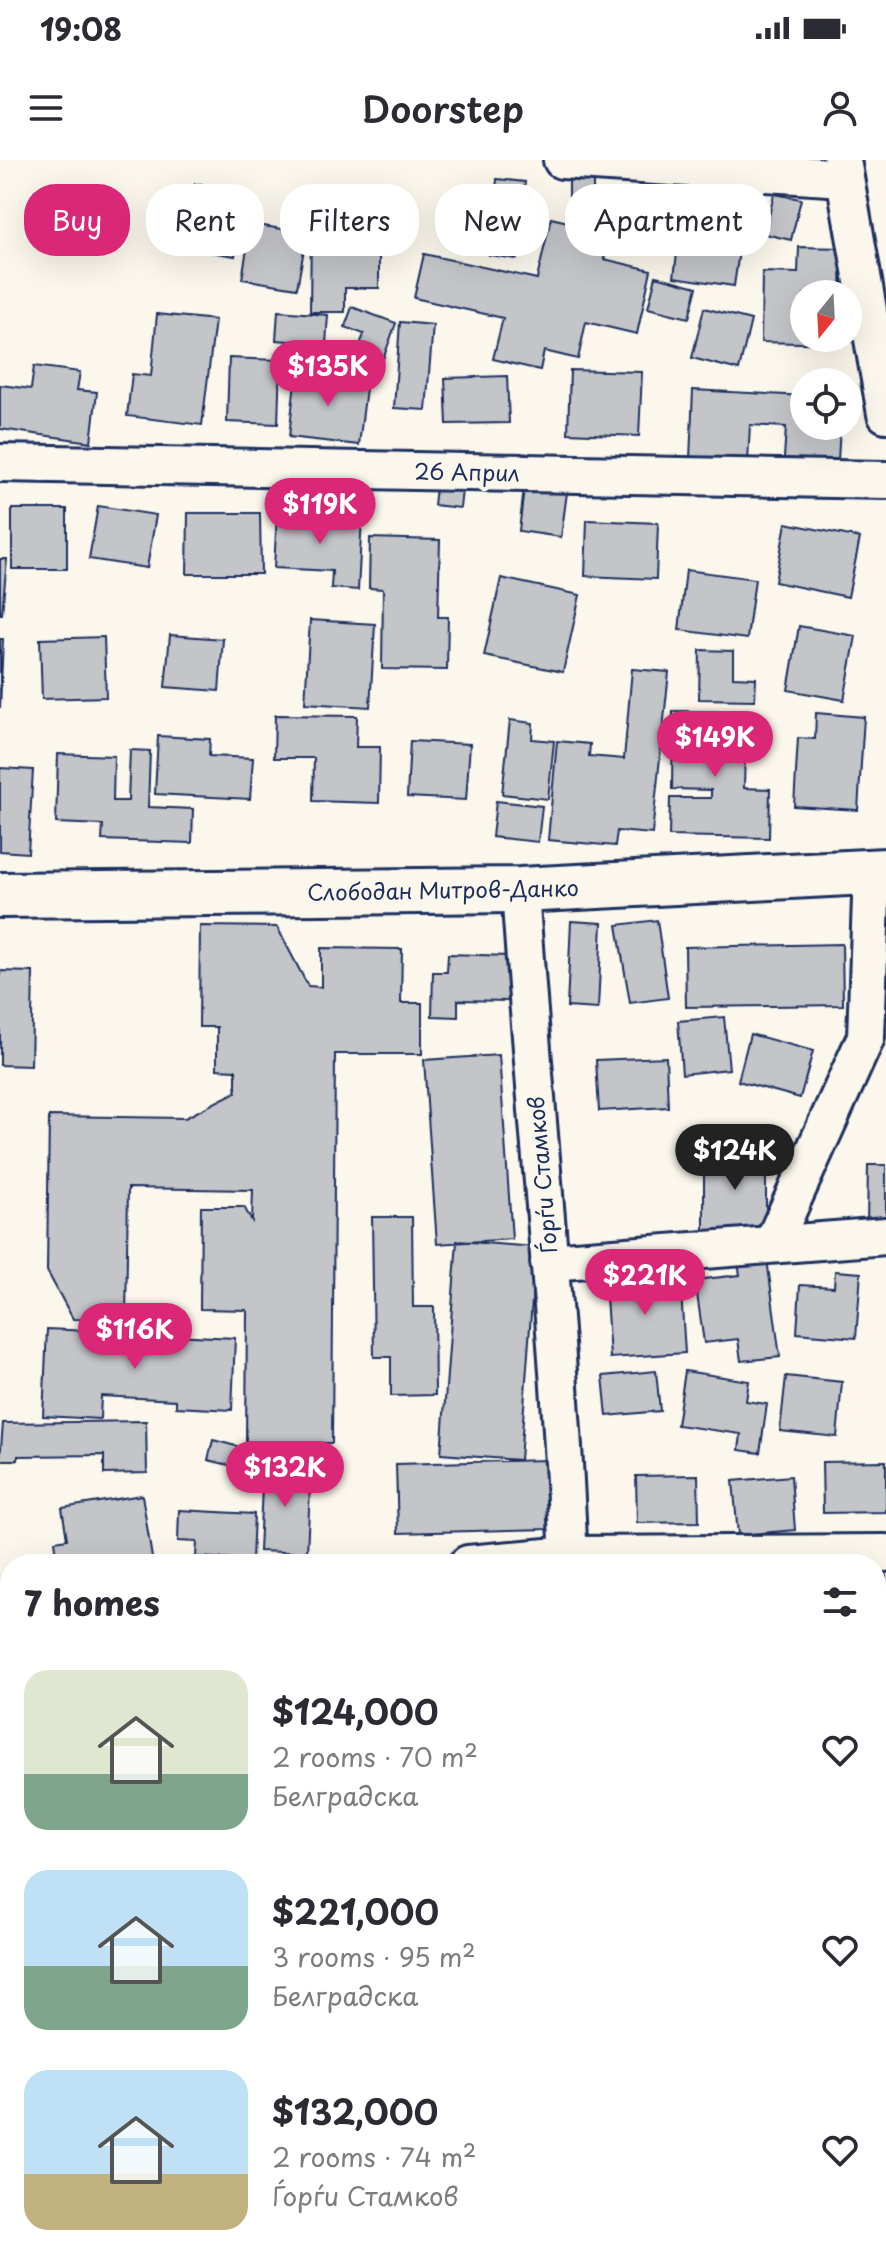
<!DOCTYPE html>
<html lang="en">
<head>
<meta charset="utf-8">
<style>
	:root { --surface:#fff; --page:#f7f7f7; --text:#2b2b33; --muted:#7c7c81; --accent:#db2777 }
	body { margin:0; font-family:"Playpen Sans",sans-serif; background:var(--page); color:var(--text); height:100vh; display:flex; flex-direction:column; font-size:30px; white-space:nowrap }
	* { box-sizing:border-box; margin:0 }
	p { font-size:26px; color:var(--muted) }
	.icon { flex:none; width:44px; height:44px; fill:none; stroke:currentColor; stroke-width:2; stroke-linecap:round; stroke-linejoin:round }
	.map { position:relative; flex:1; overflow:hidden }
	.side { position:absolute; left:0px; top:1394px; width:886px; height:714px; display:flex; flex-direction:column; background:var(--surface); border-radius:32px 32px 0 0; box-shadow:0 8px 32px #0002 }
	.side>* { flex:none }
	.top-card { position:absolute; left:24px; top:24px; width:838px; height:72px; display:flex; gap:16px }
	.needle { width:52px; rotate:198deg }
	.buttons { position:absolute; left:790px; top:120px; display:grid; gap:16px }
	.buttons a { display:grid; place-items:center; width:72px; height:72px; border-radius:50%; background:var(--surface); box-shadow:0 8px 32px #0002; font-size:40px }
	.price { position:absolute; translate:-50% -68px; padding:0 18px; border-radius:28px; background:var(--accent); color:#fff; font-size:26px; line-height:52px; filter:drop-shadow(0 2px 4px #0008) }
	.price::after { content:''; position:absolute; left:50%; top:48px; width:24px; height:18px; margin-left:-12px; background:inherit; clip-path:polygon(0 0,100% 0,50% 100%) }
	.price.current { background:#222; color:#fff }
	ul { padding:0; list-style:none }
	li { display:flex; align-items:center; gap:24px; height:200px; padding:0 24px }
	li span { display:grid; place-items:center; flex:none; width:224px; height:160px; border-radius:24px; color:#555 }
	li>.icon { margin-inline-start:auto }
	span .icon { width:96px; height:96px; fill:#fffc; stroke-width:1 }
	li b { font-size:34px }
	h2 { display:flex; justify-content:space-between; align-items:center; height:96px; padding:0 24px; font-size:34px }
	.tag { padding:0 28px; border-radius:32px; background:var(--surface); box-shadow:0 8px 32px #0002; font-size:28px; line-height:72px }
	.tag.current { background:var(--accent); color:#fff }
	.status { display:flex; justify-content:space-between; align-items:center; height:56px; padding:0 40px; background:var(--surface); direction:ltr }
	.status svg { height:22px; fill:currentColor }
	header { display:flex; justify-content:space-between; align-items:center; height:104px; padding:0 24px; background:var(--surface); font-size:36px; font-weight:600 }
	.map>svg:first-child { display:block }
	.green { fill:#dadad7; stroke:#7a849a; stroke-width:2 }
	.building { fill:#c3c5c9; stroke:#1b2f5e; stroke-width:2 }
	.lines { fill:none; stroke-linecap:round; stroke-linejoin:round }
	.minor-casing { stroke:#1b2f5e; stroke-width:42 }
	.tertiary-casing { stroke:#1b2f5e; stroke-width:50 }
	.secondary-casing { stroke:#1b2f5e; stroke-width:50 }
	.minor { stroke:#fbf7ec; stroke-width:36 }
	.tertiary { stroke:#fbf7ec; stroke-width:44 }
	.secondary { stroke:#fbf7ec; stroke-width:44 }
	.labels { text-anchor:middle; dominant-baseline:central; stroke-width:8; stroke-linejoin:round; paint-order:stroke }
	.street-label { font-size:22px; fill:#1b2f5e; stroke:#fbf7ec }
</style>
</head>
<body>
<div class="status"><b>19:08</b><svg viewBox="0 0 49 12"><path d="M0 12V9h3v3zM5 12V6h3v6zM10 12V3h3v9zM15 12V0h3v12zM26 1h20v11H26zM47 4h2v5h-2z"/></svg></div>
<header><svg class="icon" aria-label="menu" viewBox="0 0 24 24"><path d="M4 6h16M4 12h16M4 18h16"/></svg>Doorstep<svg class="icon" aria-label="person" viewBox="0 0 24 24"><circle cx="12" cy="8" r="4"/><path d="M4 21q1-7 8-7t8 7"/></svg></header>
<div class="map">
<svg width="886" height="2107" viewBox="0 0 886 2107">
	<rect width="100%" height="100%" fill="#fbf7ec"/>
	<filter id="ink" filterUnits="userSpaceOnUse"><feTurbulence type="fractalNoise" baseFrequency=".0125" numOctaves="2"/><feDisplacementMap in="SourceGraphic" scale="16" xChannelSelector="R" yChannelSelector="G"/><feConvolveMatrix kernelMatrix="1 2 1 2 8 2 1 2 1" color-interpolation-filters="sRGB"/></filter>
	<g filter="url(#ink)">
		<path class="green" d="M0,2095L10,2098L279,2107H36L0,2105Z"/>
		<path class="building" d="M593,11V50H569V12Z
			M497,19L525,22L517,99L489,95L492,65L475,64L478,38L495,40Z
			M195,24L245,32L235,96L186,88Z
			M774,34L801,39L791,80L765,74Z
			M551,58L611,72L604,99L651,110L637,174L586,162L578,199L544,191L540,210L493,199L503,158L414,138L424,94L537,119Z
			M681,62L742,71L734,126L674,117Z
			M251,64L307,73L297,128L242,119Z
			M311,71H379V128H345V152H310Z
			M799,87L842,88L841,134H804V178H840V184L761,182L762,112L798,113Z
			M656,116L697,127L689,158L648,148Z
			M352,147L396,163L378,213L353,204L364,174L345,167Z
			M704,148L751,160L739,210L692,198Z
			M278,151L328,155L326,184L276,180Z
			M157,154L215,160L202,265L127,256L132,214L151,216Z
			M400,162L433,165L426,250L394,248Z
			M229,198L280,200L278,264L227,262Z
			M34,206L80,212L77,230L97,232L91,282L0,269V225L31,229Z
			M570,210L642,212L639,276L568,273Z
			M296,212L367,220L359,285L289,277Z
			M507,216L509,263L447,264L445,218Z
			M693,230L804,236V266H840L838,301L784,298L786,267L750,265L748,302L690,299Z
			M437,318L463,321L460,348L434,345Z
			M525,320L568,325L561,377L519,371Z
			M98,346L156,355L147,408L89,399Z
			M12,349H67V409H12Z
			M188,353H260L261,414H187Z
			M277,353L362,357L358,430L331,428L332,411L274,408Z
			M587,360L658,363L656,419L585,416Z
			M786,363L860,378L848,437L775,422Z
			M370,378L440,380L438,457H448L447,510L382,509L383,429L369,428Z
			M0,399H7L2,454H0Z
			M686,410L755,419L747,479L679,470Z
			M501,418L580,435L563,512L484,496Z
			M310,460L375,464L370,547L305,543Z
			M799,466L856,476L844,540L788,530Z
			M170,475L223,479L219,531L165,527Z
			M104,477L106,537L42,539L40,479Z
			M0,479H3L0,548Z
			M700,490L733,491V517L756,518L755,540L699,539Z
			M632,509L669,512L652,674L617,671L615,686L548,680L557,581L590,584L589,596L624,599Z
			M673,551L746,552L744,628L770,629L769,678L669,676L670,638H711V630L672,629Z
			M816,553L864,557L858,650L794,646L798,578L815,579Z
			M275,555L357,556L356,587H380L379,643L313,641L314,598H274Z
			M510,560L533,563L532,579L554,581L548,639L502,634Z
			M158,576L210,579L209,596L253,598L250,639L155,634Z
			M410,581L470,584L466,640L407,637Z
			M130,590L150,591L148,647L193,649L192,683L102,680L103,665L56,663L58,594L114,596L113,641H128Z
			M0,608L33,610L28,693L0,691Z
			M496,641L542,646L538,682L492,677Z
			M657,760L668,838L630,843L617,765Z
			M571,761L602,763L598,849L567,847Z
			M200,766L277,767L308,826L321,827V788L402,789L401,843H422V894H335L332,1283H246L247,1150L200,1149L201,1047H244L252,1061L253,1030L128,1028L126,1160L73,1159L47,1111L49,956L185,958L236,932V910L217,909V867H199Z
			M842,784L843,845L686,847L685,787Z
			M448,794L509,796L508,841L458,840V857L432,856L433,812H447Z
			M0,811L33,812L31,906L0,905Z
			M724,857L729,909L682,914L678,861Z
			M750,874L813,891L800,938L738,921Z
			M499,895L512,1079L437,1084L424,900Z
			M666,897L668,947L599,951L596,900Z
			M704,993L766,994V1071L704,1070Z
			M868,1005H886V1065H867Z
			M372,1057H412L413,1147H434L435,1235L391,1236V1197H374Z
			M457,1081L536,1087L520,1300L441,1294Z
			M767,1099L780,1197L741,1201L738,1179L704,1183L695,1120L740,1115L738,1103Z
			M835,1111L861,1113L856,1178L797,1173L800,1125L834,1127Z
			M680,1116L685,1193L610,1198L605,1121Z
			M47,1169L235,1178L232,1250L176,1247V1240L101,1236L100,1259L43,1256Z
			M656,1211L660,1251L607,1256L603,1216Z
			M685,1211L749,1221L746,1241L767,1244L760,1293L739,1290L741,1274L677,1265Z
			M786,1216L842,1222L837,1277L780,1271Z
			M146,1261L147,1313L104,1314V1295L18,1296V1300H0L3,1263Z
			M213,1280L259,1292L254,1311L208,1300Z
			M547,1300L549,1369L398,1373L396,1304Z
			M886,1301V1352L823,1353L822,1302Z
			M263,1305L311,1307L307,1393L259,1391Z
			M698,1315L699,1362L637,1363L636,1316Z
			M791,1316L795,1370L738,1375L733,1321Z
			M142,1335L153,1404H58L55,1381L67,1379L62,1348Z
			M179,1350L254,1354L252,1400L196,1397L197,1382L178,1381Z
			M876,1413L886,1414V1542H876Z
			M876,1644L884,1646L876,1680Z
			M876,1876L886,1877V1946L876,1945Z
			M876,1971H886V2038H876Z"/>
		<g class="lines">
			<defs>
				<path id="minor" d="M562,0L845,18
					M842,0L886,254
					M0,303L886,320
					M520,730C535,955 560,1179 569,1404
					M773,1083L866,877L872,711
					M549,1102L886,1076
					M468,1404L568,1395L886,1393
					M876,1588H886
					M0,1744L10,1754"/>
				<path id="tertiary" d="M0,735L520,730L886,711"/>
				<path id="secondary" d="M0,2077L10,2078
					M457,2098L656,2107"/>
			</defs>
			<use href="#minor" class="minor-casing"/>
			<use href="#tertiary" class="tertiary-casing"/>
			<use href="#secondary" class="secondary-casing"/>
			<use href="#minor" class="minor"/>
			<use href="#tertiary" class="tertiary"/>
			<use href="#secondary" class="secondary"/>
		</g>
	</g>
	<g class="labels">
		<g class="street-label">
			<text transform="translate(467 311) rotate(1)">26 Април</text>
			<text transform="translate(443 729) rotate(-1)">Слободан Митров-Данко</text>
			<text transform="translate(541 1015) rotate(-95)">Ѓорѓи Стамков</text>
		</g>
	</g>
</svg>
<div class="buttons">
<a><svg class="needle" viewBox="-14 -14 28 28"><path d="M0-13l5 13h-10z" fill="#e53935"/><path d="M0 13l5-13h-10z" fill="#7c7c81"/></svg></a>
<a><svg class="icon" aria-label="locate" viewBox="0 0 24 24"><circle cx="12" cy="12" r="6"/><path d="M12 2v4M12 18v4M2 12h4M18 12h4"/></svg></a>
</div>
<b class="price" style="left:328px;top:248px">$135K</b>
<b class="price" style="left:320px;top:386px">$119K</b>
<b class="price" style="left:715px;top:619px">$149K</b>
<b class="price current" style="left:735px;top:1032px">$124K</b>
<b class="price" style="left:645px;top:1157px">$221K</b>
<b class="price" style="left:135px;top:1211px">$116K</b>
<b class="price" style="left:285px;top:1349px">$132K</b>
<div class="top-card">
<a class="tag current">Buy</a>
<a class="tag">Rent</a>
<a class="tag">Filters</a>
<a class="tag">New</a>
<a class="tag">Apartment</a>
</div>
<section class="side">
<h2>7 homes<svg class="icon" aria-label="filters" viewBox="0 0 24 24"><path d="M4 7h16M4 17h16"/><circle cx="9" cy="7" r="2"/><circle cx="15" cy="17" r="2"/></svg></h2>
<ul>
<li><span style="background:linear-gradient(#dfe7d0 65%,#7fa58c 0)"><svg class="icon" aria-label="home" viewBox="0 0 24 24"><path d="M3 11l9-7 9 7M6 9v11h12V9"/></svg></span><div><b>$124,000</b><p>2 rooms · 70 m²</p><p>Белградска</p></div><svg class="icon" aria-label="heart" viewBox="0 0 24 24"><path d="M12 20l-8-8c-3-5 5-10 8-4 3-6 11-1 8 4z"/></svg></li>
<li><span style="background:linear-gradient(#bfe0f5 60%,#7fa58c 0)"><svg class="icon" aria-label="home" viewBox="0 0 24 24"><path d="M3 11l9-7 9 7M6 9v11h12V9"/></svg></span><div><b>$221,000</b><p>3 rooms · 95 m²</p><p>Белградска</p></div><svg class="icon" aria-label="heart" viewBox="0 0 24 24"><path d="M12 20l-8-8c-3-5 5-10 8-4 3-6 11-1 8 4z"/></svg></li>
<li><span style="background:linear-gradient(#bfe0f5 65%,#c2b280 0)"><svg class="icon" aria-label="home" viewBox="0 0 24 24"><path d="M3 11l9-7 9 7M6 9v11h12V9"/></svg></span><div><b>$132,000</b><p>2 rooms · 74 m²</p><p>Ѓорѓи Стамков</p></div><svg class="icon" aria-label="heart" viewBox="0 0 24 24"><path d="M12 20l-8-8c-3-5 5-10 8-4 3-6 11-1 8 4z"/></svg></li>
</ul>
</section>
</div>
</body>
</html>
